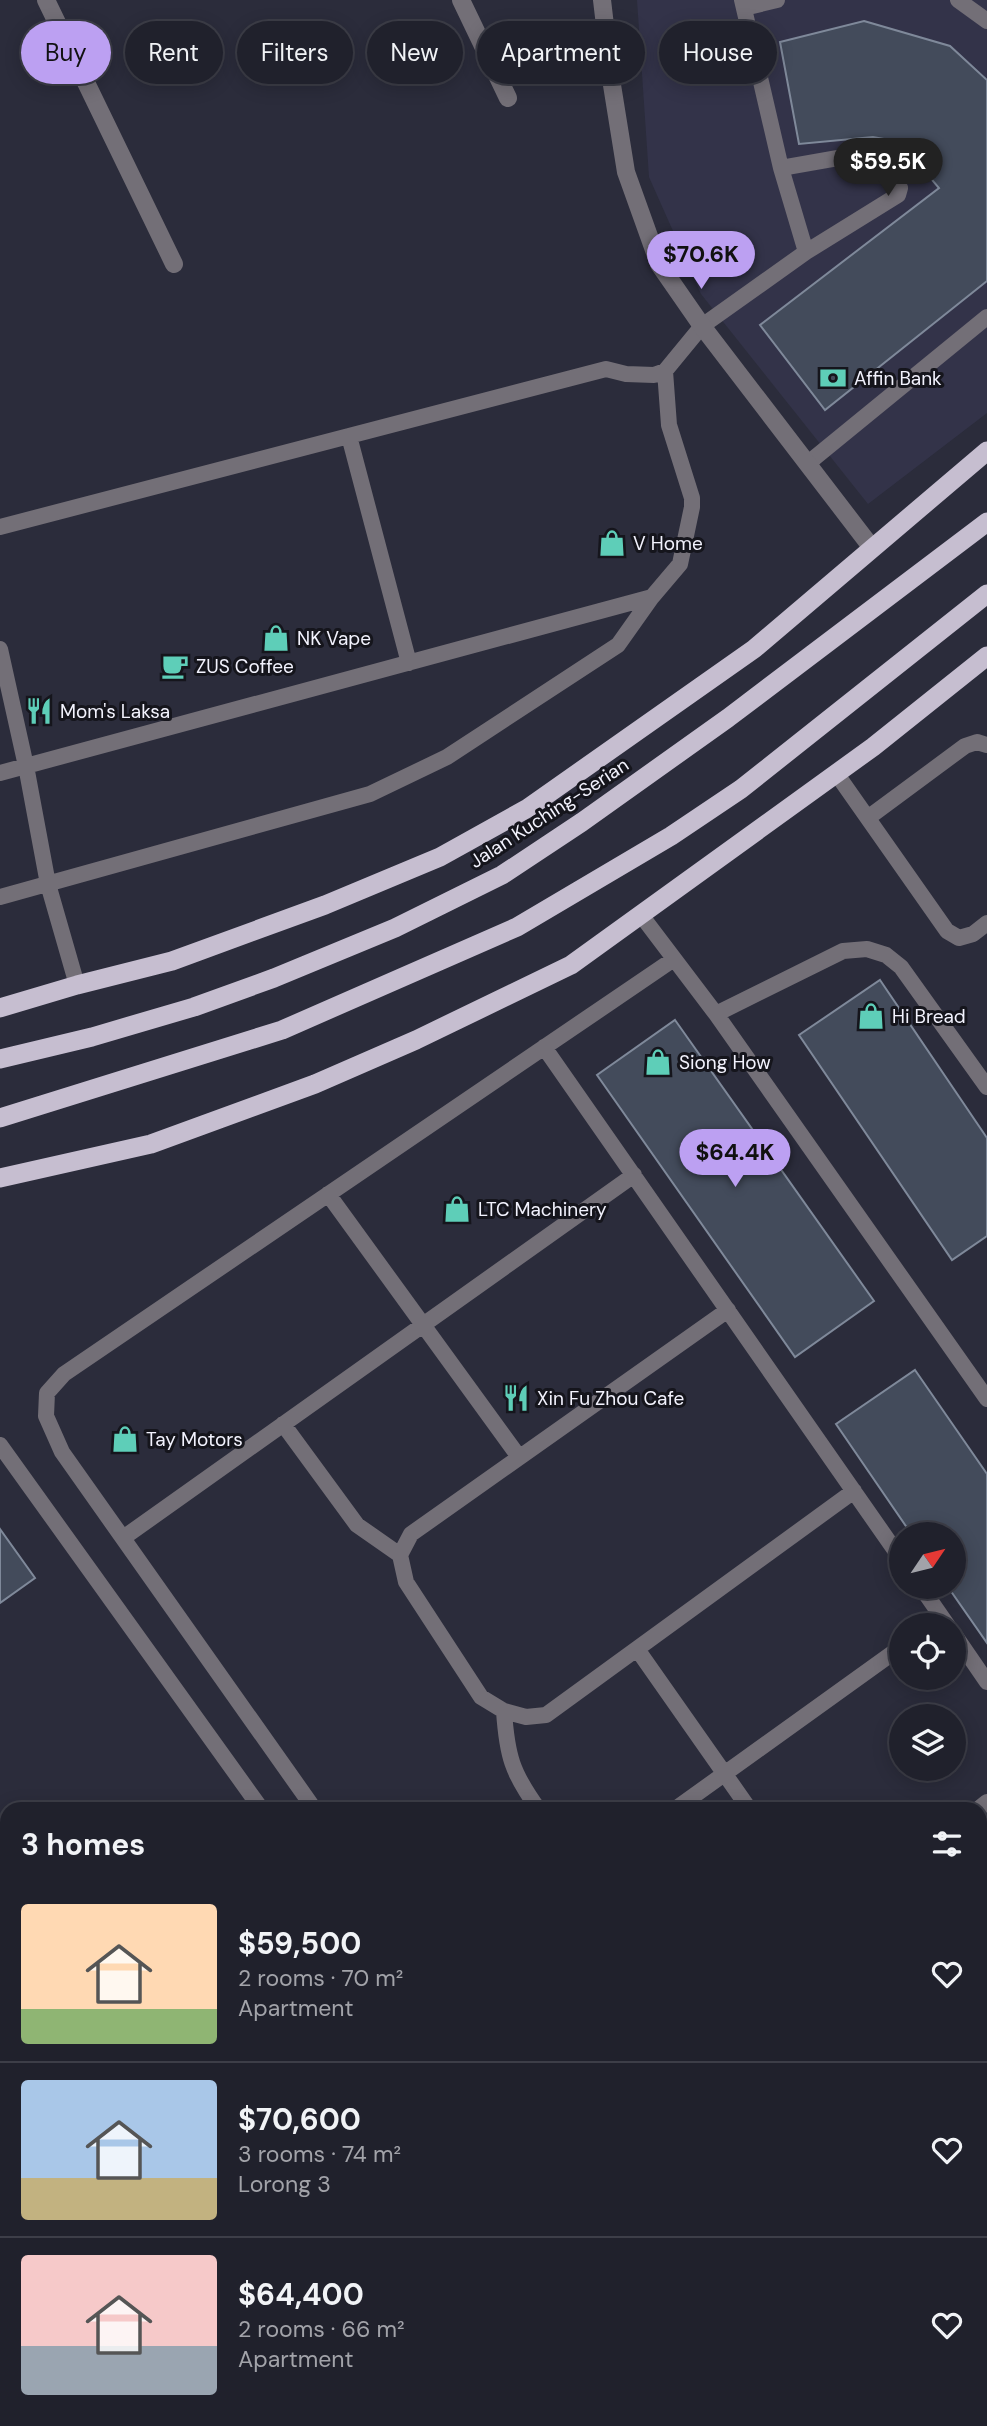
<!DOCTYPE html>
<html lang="en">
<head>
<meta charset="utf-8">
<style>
	:root { --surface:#20212c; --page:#282934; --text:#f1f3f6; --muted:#a2a3a9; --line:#3d3e48; --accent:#bca0f2 }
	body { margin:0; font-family:"DM Sans",sans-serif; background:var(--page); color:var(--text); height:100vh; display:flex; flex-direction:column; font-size:26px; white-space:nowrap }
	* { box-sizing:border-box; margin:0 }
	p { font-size:23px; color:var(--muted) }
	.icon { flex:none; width:38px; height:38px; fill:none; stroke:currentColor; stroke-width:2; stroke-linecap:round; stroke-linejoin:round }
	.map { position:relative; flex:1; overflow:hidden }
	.drawer { position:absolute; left:0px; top:1802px; width:987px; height:625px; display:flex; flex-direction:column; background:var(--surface); border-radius:21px 21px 0 0; box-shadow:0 4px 18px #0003,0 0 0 2px var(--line) }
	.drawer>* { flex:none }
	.hud { position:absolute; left:21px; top:21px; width:945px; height:63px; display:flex; gap:14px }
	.needle { width:46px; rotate:55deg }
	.buttons { position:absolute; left:889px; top:1522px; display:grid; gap:14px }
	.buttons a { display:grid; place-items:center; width:77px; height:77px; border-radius:50%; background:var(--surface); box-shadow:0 4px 18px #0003,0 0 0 2px var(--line); font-size:35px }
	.price { position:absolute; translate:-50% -60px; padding:0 16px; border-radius:24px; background:var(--accent); color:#111; font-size:23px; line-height:46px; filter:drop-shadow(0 2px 4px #0008) }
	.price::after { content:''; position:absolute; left:50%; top:42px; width:21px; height:16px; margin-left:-10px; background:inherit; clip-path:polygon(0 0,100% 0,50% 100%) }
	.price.current { background:#222; color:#fff }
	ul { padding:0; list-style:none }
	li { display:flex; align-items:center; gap:21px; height:175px; padding:0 21px }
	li+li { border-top:2px solid var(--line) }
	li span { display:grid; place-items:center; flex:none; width:196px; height:140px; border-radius:7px; color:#555 }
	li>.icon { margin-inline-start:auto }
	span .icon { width:84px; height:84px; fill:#fffc; stroke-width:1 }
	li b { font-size:30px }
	h2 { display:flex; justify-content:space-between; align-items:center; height:84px; padding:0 21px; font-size:30px }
	.tag { padding:0 24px; border-radius:32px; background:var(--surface); box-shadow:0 4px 18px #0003,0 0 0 2px var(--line); font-size:24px; line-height:63px }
	.tag.current { background:var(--accent); color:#111 }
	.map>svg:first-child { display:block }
	.built { fill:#333349 }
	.building { fill:#434b5b; stroke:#7f899a; stroke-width:2 }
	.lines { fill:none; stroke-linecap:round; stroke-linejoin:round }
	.service { stroke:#736f77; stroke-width:16 }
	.minor { stroke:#736f77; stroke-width:18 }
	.secondary { stroke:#9a94a1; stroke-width:18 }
	.trunk { stroke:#c6bed0; stroke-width:19 }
	.labels { text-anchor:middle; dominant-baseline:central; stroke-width:6; stroke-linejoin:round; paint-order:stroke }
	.poi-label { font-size:19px; fill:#f2f2fd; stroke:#15151c; text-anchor:start }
	.street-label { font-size:19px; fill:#f2f2fd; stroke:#15151c }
</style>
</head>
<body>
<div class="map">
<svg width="987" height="2426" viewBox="0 0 987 2426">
	<rect width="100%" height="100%" fill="#2b2c3b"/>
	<path class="built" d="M637,0H987V413L868,504L701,294L649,177Z"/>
	<path class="building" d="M864,21L950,46L987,80V281L825,410L760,325L939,188L900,142L873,137L799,144L780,42Z
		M880,980L987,1138V1236L952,1260L799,1035Z
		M675,1020L874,1301L795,1357L597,1075Z
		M915,1370L987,1474V1643L948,1587H954V1535H912L836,1424Z
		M0,1529L35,1578L0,1603Z
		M0,2216L7,2227V2251L0,2255Z"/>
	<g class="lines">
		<path class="service" d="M958,0L987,21
			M744,8L777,0
			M781,168L872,152L879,156L900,188L898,195L806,252
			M349,436L409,663
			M807,464L987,317
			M0,527L606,369L626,374L654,375L665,371L702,326L806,252L781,168L742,0
			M0,649L26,766L48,884L77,985
			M0,773L652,597L680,564L692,507V498L669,425L665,371
			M836,773L947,931L959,938L973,934L987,923
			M869,817L965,746L977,742L987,745
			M0,897L370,794L447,757L618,645L652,597
			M641,915L716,1014L987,1399
			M716,1014L843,951L867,949L886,955L901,967L987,1087
			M544,1047L901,1559
			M328,1194L519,1457
			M728,1310L411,1534L400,1555L406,1582L481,1697L504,1711L526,1717L546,1715L854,1491
			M283,1424L357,1525L400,1555
			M0,1445L262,1810
			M123,1538L634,1175
			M921,1587L948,1626
			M954,1634L987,1682
			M637,1649L750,1810
			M504,1711C507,1756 512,1773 539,1810
			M315,1810L62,1452L46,1416L47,1393L64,1374L674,959
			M674,1810L901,1647
			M977,1810L987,1802
			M933,2420L939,2426"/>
		<path class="minor" d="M46,0L174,264
			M461,0L508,98
			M602,0L612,85L626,172L659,264L702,326L872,548
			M980,2334L987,2329
			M286,2420L289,2426
			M794,2426L806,2420"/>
		<path class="secondary" d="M980,1938L987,1934
			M178,2426L190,2420"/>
		<path class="trunk" d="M0,1008L77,985L172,961L325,905L440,857L528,808L754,649L987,451
			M0,1059L92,1037L194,1007L274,978L395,928L502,875L582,822L728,718L987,522
			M0,1118L282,1030L517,927L671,836L741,789L987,594
			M0,1178L151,1144L315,1084L416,1040L571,965L873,747L987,656"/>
	</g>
	<defs>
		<symbol id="bank-bare" viewBox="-9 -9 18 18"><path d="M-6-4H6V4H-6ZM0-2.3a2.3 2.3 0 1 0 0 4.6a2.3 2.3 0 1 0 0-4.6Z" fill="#5eceb8" stroke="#15151c" stroke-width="2.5" paint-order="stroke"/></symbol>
		<symbol id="shop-bare" viewBox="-9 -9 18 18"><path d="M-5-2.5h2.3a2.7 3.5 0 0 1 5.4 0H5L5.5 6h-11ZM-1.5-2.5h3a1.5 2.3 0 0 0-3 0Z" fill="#5eceb8" stroke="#15151c" stroke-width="2.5" paint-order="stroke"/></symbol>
		<symbol id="cafe-bare" viewBox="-9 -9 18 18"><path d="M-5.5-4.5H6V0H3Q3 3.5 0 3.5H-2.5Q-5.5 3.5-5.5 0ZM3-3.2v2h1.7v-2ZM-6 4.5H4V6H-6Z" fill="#5eceb8" stroke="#15151c" stroke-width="2.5" paint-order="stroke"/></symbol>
		<symbol id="restaurant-bare" viewBox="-9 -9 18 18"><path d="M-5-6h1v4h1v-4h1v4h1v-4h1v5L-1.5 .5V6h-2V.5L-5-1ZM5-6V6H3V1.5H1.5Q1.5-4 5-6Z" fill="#5eceb8" stroke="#15151c" stroke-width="2.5" paint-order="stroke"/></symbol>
	</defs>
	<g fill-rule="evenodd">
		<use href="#bank-bare" x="814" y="359" width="38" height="38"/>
		<use href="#shop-bare" x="593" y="524" width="38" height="38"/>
		<use href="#shop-bare" x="257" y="619" width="38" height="38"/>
		<use href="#cafe-bare" x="156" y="647" width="38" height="38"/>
		<use href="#restaurant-bare" x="20" y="692" width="38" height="38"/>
		<use href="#shop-bare" x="852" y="997" width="38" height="38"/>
		<use href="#shop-bare" x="639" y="1043" width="38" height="38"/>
		<use href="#shop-bare" x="438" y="1190" width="38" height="38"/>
		<use href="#restaurant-bare" x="497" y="1379" width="38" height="38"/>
		<use href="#shop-bare" x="106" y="1420" width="38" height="38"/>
	</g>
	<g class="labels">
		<g class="poi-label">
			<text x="854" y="378">Affin Bank</text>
			<text x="633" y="543">V Home</text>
			<text x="297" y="638">NK Vape</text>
			<text x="196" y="666">ZUS Coffee</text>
			<text x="60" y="711">Mom's Laksa</text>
			<text x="892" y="1016">Hi Bread</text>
			<text x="679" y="1062">Siong How</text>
			<text x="478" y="1209">LTC Machinery</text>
			<text x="537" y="1398">Xin Fu Zhou Cafe</text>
			<text x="146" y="1439">Tay Motors</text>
		</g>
		<g class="street-label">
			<text transform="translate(549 813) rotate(-33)">Jalan Kuching-Serian</text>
		</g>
	</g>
</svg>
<div class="buttons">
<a><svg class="needle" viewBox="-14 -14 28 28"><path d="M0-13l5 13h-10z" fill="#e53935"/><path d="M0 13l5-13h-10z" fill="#a2a3a9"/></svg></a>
<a><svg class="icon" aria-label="locate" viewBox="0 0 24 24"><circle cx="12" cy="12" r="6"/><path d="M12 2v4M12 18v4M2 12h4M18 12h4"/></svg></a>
<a><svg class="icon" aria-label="layers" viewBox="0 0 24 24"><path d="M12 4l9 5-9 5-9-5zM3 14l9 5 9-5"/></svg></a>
</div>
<b class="price current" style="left:888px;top:198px">$59.5K</b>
<b class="price" style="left:701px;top:291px">$70.6K</b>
<b class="price" style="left:735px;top:1189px">$64.4K</b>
<div class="hud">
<a class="tag current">Buy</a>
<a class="tag">Rent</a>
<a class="tag">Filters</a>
<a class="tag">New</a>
<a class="tag">Apartment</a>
<a class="tag">House</a>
</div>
<section class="drawer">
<h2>3 homes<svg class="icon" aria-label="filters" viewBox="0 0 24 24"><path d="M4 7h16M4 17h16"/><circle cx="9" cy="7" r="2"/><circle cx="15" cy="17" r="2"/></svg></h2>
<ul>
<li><span style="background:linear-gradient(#ffd9b3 75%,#8fb573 0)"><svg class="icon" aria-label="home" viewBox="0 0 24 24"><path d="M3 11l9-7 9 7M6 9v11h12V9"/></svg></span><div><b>$59,500</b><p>2 rooms · 70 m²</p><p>Apartment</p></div><svg class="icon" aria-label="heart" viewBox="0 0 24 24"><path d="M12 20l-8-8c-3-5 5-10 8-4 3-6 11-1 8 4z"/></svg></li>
<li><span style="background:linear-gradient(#a9c7e8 70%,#c2b280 0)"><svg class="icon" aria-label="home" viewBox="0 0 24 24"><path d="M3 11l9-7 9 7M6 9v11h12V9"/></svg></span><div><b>$70,600</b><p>3 rooms · 74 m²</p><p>Lorong 3</p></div><svg class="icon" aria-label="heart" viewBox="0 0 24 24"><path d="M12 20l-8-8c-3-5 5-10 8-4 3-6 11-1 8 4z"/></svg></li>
<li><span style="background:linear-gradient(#f6c9c9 65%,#9aa5b1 0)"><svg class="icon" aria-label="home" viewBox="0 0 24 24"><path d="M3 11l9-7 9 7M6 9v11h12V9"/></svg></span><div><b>$64,400</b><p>2 rooms · 66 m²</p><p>Apartment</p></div><svg class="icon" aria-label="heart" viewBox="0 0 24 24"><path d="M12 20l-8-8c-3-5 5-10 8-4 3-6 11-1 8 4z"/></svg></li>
</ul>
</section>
</div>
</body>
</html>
